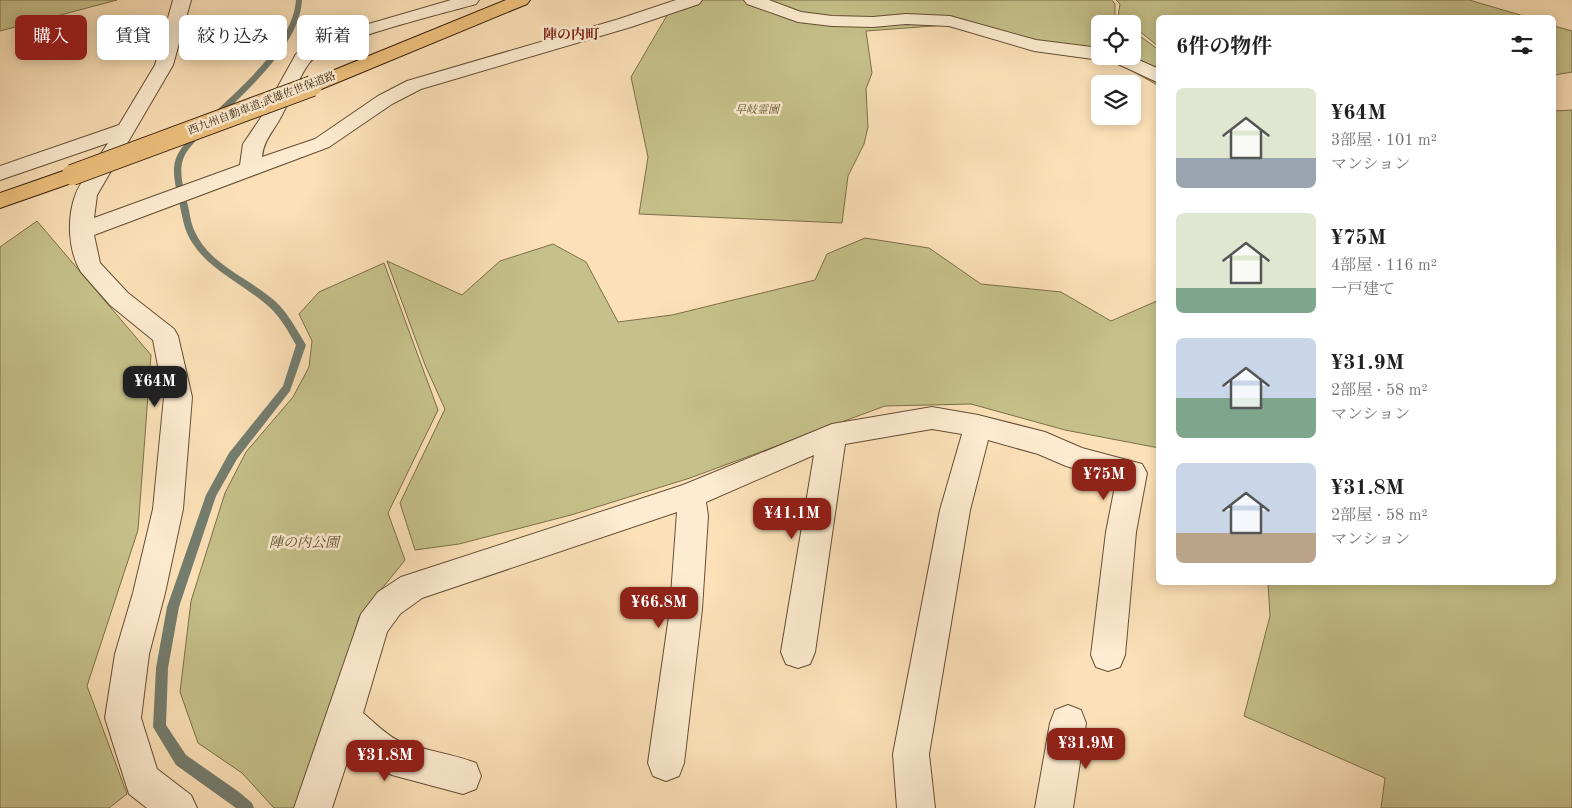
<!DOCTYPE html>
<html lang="ja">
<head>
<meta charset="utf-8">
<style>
	:root { --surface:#fff; --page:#f2f2f2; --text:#202124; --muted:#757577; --accent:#8f2418 }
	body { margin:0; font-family:"Old Standard TT","Noto Serif JP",serif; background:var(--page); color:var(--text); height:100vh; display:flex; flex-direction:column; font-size:19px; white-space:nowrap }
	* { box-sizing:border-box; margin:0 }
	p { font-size:16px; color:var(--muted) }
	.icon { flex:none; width:28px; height:28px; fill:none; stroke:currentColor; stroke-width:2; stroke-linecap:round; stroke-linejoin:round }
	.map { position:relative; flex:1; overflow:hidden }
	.sheet { position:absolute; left:1156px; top:15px; width:400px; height:570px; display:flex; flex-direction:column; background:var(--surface); border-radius:8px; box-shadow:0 2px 12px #0003 }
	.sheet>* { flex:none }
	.guide { position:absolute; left:15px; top:15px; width:475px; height:45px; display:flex; gap:10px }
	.fabs { position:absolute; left:1091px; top:15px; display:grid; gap:10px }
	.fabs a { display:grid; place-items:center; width:50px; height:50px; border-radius:8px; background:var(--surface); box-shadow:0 2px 12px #0003; font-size:25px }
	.price { position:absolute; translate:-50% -42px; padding:0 11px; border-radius:10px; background:var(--accent); color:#fff; font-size:16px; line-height:32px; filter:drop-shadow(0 1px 2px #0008) }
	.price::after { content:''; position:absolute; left:50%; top:30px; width:15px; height:11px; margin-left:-8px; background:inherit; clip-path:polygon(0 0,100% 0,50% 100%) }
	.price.on { background:#222; color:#fff }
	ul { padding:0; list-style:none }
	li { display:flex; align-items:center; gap:15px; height:125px; padding:0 20px }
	li span { display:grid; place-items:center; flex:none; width:140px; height:100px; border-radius:8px; color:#555 }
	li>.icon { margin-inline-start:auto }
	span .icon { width:60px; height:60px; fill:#fffc; stroke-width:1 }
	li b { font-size:21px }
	h2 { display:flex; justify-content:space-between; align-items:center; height:60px; padding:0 20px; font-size:21px }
	.tag { padding:0 18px; border-radius:8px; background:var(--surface); box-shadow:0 2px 12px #0003; font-size:18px; line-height:45px }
	.tag.on { background:var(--accent); color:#fff }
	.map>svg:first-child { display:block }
	.green { fill:#c6c18a; stroke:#7c6f49 }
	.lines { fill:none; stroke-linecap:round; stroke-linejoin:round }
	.stream { fill:#747d6f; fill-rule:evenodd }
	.street-casing { stroke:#654e34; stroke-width:2 }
	.highway-casing { stroke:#331d08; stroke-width:2 }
	.street { fill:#fdecd1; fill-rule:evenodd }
	.highway { fill:#eec07c; fill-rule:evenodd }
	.highway-bridge-casing { stroke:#331d08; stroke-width:22; stroke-linecap:butt }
	.highway-bridge { stroke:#eec07c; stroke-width:20 }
	.labels { text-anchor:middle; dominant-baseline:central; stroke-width:5; stroke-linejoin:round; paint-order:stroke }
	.far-street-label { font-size:11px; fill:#331d08; stroke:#fdecd1 }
	.far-park-label { font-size:11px; font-style:italic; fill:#5f4e2f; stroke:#fdecd1 }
	.far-quarter-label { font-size:14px; font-weight:bold; fill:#7a1f14; stroke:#fdecd1 }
	.park-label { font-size:14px; font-style:italic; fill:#5f4e2f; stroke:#fdecd1 }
</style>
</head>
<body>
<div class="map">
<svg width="1572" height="808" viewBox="0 0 1572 808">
	<rect width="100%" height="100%" fill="#fce1b8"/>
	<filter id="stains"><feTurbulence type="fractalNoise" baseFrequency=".004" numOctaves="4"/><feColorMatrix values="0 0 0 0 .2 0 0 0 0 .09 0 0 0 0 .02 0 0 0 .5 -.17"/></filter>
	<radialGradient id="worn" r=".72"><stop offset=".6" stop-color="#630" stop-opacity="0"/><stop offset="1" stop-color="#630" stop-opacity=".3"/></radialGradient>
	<path class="green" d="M0,0H117L0,31Z
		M676,0H1112L1115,4V19L1122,24H1100V56H1132L1133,31L1159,50V86L1113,60L947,25L866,31L872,73L866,89L868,127L864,144L848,176L842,223L639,214L648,157L631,77Z
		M1116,0H1469L1527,17L1159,18V47L1133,26L1132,24H1129L1118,16L1120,4Z
		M1554,26L1572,31V72L1554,75Z
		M1572,110V808H1381L1385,778L1244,716L1270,616L1268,583L1554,582V111Z
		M37,221L151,355L138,530L87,686L127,794L109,808H0V247Z
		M865,238L929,248L981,284L1061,292L1111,321L1159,300V448L1065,430L971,404L885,406L690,478L571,515L459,544L415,550L400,503L445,409L425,365L387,261L462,295L500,261L553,244L586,262L618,322L672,315L815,280L827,254Z
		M384,263L438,410L388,513L405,560L359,617L331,715L296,808H274L242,773L198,743L180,692L191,601L225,493L246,452L293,397L309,367L312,341L299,314L319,292Z"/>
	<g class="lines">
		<path class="stream" d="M296,0H302C300,44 249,88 219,118H213V114C243,85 293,43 296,0Z
			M196,131H199L203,133C198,139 192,144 188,150C176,166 183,185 187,202C190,212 190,222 195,232C210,265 249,278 275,301C288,313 297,330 306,345L290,391L237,459L216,496L179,607L168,668L166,725L186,755L239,792L252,803L254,808H236L176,765L153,727L156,668L167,607L206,495L229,453L283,386L296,345C288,331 280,316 267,305C243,284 211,271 193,244C183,230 182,213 178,197C170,163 173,156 196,131Z"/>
		<defs>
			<path id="street" d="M173,0H191L173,65L97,195L94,218L240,165L243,144L260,119L296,54L315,42L341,32L451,0H479L476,4C445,13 327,41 310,62C300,75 291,98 283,113C275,130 264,138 262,157L315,139L378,96L407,81L619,19L676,0H702L699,4L631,27L421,89L392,104L329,147L94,235L100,263L128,293L174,329L178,336L192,397L183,509L165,593L149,654L141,718L157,769L191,795L197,808H147L129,794L105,718L115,654L133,593L153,509L164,397L153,340L110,305L81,272C68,251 67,218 75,196C79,183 100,156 108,143L0,180V166L119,125L155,65Z
				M744,0H769L801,12L832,16L873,17L906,14L950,16L1036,40L1100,48V56H1130L1159,69V83L1105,58L1100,60L1034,51L949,26L906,24L873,27L832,26L798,22L747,4Z
				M932,407L978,415L1045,432L1082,448L1142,464L1147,473L1136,532L1125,655L1120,667L1108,671L1096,667L1091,655L1106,532L1116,481L1066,466L1038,454L988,440L970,510L929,754L935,808H897L893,754L940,510L962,434L932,429L845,444L815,652L810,664L798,668L786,664L781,652L814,455L706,502L708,516L702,609L684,763L679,776L666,781L653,776L648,763L670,609L677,512L422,598L400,614L387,632L363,713C374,722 384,733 397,740C419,750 451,753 476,763L481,776L476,789L463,794L392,775L360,759L351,750L332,808H294L361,614L378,592L401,577L683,485L832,424Z
				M1068,705L1081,710L1086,723L1073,808H1035L1050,723L1055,710Z"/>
			<path id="highway" d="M506,0H530L527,4L319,90L312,92L305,90L302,86L305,82Z
				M72,168L80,170L83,175L80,180L0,208V193Z"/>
		</defs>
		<use href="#street" class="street-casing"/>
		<use href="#highway" class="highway-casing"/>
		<use href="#street" class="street"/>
		<use href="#highway" class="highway"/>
		<defs>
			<path id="highway-bridge" d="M72,175L312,86"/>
		</defs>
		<use href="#highway-bridge" class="highway-bridge-casing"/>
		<use href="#highway-bridge" class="highway-bridge"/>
	</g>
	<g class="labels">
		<g class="far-street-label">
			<text transform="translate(262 104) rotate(-21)">西九州自動車道;武雄佐世保道路</text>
		</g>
		<g class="far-park-label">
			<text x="757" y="110">早岐霊園</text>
		</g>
		<g class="far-quarter-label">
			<text x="571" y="35">陣の内町</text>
		</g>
		<g class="park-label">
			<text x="304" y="543">陣の内公園</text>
		</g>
	</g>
	<rect width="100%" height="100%" filter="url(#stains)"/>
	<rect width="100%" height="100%" fill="url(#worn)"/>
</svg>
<div class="fabs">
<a><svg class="icon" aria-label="locate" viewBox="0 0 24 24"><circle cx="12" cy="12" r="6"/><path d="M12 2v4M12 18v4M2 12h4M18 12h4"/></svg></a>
<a><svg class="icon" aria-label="layers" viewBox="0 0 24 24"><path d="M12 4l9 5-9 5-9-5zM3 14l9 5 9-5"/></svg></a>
</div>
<b class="price on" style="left:155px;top:408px">¥64M</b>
<b class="price" style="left:1104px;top:501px">¥75M</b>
<b class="price" style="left:792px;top:540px">¥41.1M</b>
<b class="price" style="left:659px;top:629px">¥66.8M</b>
<b class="price" style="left:1086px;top:770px">¥31.9M</b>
<b class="price" style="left:385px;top:782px">¥31.8M</b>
<div class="guide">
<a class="tag on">購入</a>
<a class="tag">賃貸</a>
<a class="tag">絞り込み</a>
<a class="tag">新着</a>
</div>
<section class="sheet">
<h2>6件の物件<svg class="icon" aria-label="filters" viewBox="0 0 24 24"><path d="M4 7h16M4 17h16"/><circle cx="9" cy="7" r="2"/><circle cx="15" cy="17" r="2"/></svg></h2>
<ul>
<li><span style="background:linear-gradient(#dfe7d0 70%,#9aa5b1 0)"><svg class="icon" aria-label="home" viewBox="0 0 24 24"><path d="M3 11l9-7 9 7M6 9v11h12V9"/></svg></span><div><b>¥64M</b><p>3部屋 · 101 m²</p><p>マンション</p></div></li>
<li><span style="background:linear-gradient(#dfe7d0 75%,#7fa58c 0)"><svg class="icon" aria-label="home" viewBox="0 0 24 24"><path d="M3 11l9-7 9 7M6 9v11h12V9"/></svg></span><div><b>¥75M</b><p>4部屋 · 116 m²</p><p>一戸建て</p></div></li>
<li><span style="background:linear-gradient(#c9d6e8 60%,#7fa58c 0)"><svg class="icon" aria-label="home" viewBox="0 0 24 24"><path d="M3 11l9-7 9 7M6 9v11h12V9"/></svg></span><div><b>¥31.9M</b><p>2部屋 · 58 m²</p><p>マンション</p></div></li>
<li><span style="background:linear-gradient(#c9d6e8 70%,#b9a48a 0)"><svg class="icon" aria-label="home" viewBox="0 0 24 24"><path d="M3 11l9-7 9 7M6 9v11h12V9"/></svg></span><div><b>¥31.8M</b><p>2部屋 · 58 m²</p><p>マンション</p></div></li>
</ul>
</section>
</div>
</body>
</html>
